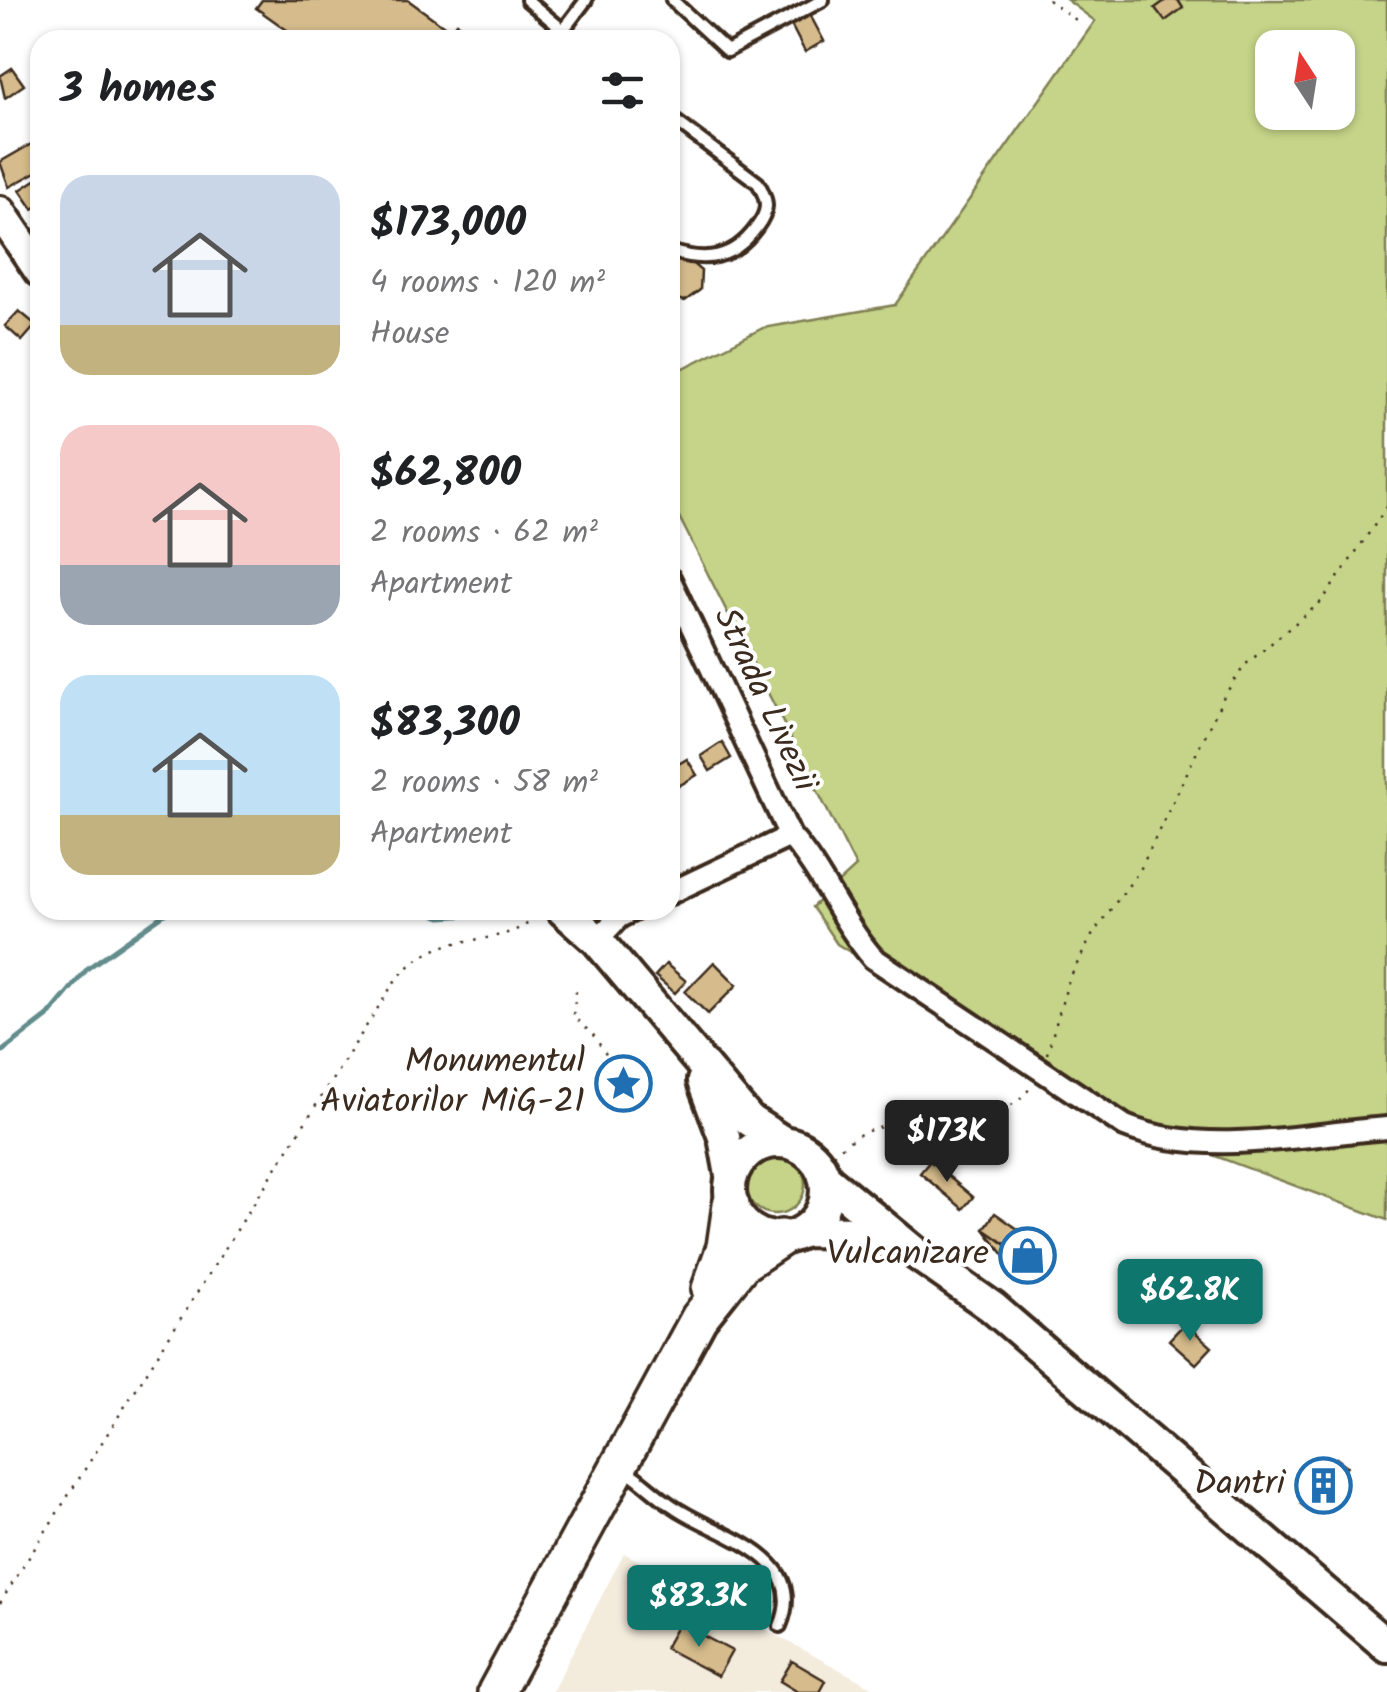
<!DOCTYPE html>
<html lang="en">
<head>
<meta charset="utf-8">
<style>
	:root { --surface:#fff; --page:#f2f2f2; --text:#202124; --muted:#757577; --accent:#0f766e }
	body { margin:0; font-family:Kalam,sans-serif; background:var(--page); color:var(--text); height:100vh; display:flex; flex-direction:column; font-size:38px; white-space:nowrap }
	* { box-sizing:border-box; margin:0 }
	p { font-size:32px; color:var(--muted) }
	.icon { flex:none; width:55px; height:55px; fill:none; stroke:currentColor; stroke-width:2; stroke-linecap:round; stroke-linejoin:round }
	.map { position:relative; flex:1; overflow:hidden }
	.panel { position:absolute; left:30px; top:30px; width:650px; height:890px; display:flex; flex-direction:column; background:var(--surface); border-radius:30px; box-shadow:0 2px 8px #0004 }
	.panel>* { flex:none }
	.needle { width:65px; rotate:348deg }
	.buttons { position:absolute; left:1255px; top:30px; display:grid; gap:20px }
	.buttons a { display:grid; place-items:center; width:100px; height:100px; border-radius:20px; background:var(--surface); box-shadow:0 2px 8px #0004; font-size:50px }
	.price { position:absolute; translate:-50% -85px; padding:0 22px; border-radius:10px; background:var(--accent); color:#fff; font-size:32px; line-height:65px; filter:drop-shadow(0 2px 5px #0008) }
	.price::after { content:''; position:absolute; left:50%; top:60px; width:30px; height:22px; margin-left:-15px; background:inherit; clip-path:polygon(0 0,100% 0,50% 100%) }
	.price.current { background:#222; color:#fff }
	ul { padding:0; list-style:none }
	li { display:flex; align-items:center; gap:30px; height:250px; padding:0 30px }
	li span { display:grid; place-items:center; flex:none; width:280px; height:200px; border-radius:30px; color:#555 }
	li>.icon { margin-inline-start:auto }
	span .icon { width:120px; height:120px; fill:#fffc; stroke-width:1 }
	li b { font-size:42px }
	h2 { display:flex; justify-content:space-between; align-items:center; height:120px; padding:0 30px; font-size:42px }
	.map>svg:first-child { display:block }
	.built { fill:#f3ebdc }
	.green { fill:#c5d488; stroke:#807f53; stroke-width:2.5; fill-rule:evenodd }
	.lines { fill:none; stroke-linecap:round; stroke-linejoin:round }
	.stream { stroke:#638c8c; stroke-width:5 }
	.building { fill:#d6bc8c; stroke:#3b2a1e; stroke-width:2.5 }
	.service-casing { stroke:#3b2a1e; stroke-width:18 }
	.minor-casing { stroke:#3b2a1e; stroke-width:28 }
	.primary-casing { stroke:#3b2a1e; stroke-width:38 }
	.motorway-casing { stroke:#3b2a1e; stroke-width:42 }
	.path { stroke:#3b2a1e; stroke-width:2.5; stroke-dasharray:2.5 8; stroke-linecap:butt }
	.service { stroke:#fff; stroke-width:10 }
	.minor { stroke:#fff; stroke-width:20 }
	.primary { stroke:#fff; stroke-width:30 }
	.motorway { stroke:#fff; stroke-width:35 }
	.labels { text-anchor:middle; dominant-baseline:central; stroke-width:8; stroke-linejoin:round; paint-order:stroke }
	.street-label { font-size:35px; fill:#3b2a1e; stroke:#fff }
	.poi-label { font-size:35px; fill:#3b2a1e; stroke:#fff; text-anchor:end }
</style>
</head>
<body>
<div class="map">
<svg width="1387" height="1692" viewBox="0 0 1387 1692">
	<rect width="100%" height="100%" fill="#fff"/>
	<filter id="ink" filterUnits="userSpaceOnUse"><feTurbulence type="fractalNoise" baseFrequency=".01" numOctaves="2"/><feDisplacementMap in="SourceGraphic" scale="20" xChannelSelector="R" yChannelSelector="G"/><feConvolveMatrix kernelMatrix="1 2 1 2 8 2 1 2 1" color-interpolation-filters="sRGB"/></filter>
	<g filter="url(#ink)">
		<path class="built" d="M624,1553L881,1692H552Z"/>
		<path class="green" d="M1067,0H1387V1220L1140,1128L837,944L812,907L856,867L670,499V375L763,328L895,305L1095,21ZM1272,48H1338V112H1272Z
			M745 1184a30 30 0 1 1 60 0a30 30 0 1 1-60 0Z"/>
		<g class="lines">
			<path class="stream" d="M420,910L441,917L472,915
				M0,1053L48,1016L88,968L170,910"/>
		</g>
		<path class="building" d="M262,0H408L451,31L457,23L481,40H301L256,8Z
			M1166,0H1178L1183,8L1165,21L1155,8Z
			M809,13L824,41L805,52L790,23Z
			M12,68L24,85L5,98L0,76Z
			M40,139V170L9,187L0,162Z
			M40,177V204L33,209L20,190Z
			M677,259H687L701,271L700,290L685,301L670,298V261Z
			M19,311L36,325L22,341L5,326Z
			M722,742L731,758L710,771L701,756Z
			M687,759L697,775L670,791V769Z
			M714,962L737,985L708,1014L685,992Z
			M666,964L686,981L675,993L655,976Z
			M930,1161L973,1197L963,1209L920,1173Z
			M995,1213L1042,1246L1026,1269L1011,1259L1016,1252L984,1229Z
			M984,1229L1013,1249L1036,1279L1007,1259Z
			M1185,1323L1212,1347L1196,1364L1169,1340Z
			M1336,1458L1347,1466L1312,1512L1301,1504Z
			M679,1623L732,1651L718,1676L665,1648Z
			M792,1661L826,1681L820,1692H798L780,1681Z"/>
		<g class="lines">
			<defs>
				<path id="service" d="M527,0L575,40
					M672,0L727,51L823,0
					M564,29L586,0
					M670,117L758,183C769,202 769,211 756,228C733,259 706,263 670,251
					M633,1475C648,1486 661,1499 676,1508C719,1537 810,1555 780,1626"/>
				<path id="minor" d="M670,580L790,836L670,893
					M790,836C823,873 840,920 873,958L1125,1126C1204,1158 1304,1134 1387,1128
					M597,940L619,917L633,910"/>
				<path id="primary" d="M0,212L40,271
					M563,910L597,940L749,1120L783,1142
					M703,1081L724,1137L731,1175
					M730 1190a48 48 0 1 1 96 0a48 48 0 1 1-96 0Z
					M825,1178L918,1255L992,1307L1387,1646
					M803,1231L857,1232L892,1244"/>
				<path id="motorway" d="M710,1289L725,1247L731,1205
					M496,1692L699,1318L742,1264L781,1238"/>
			</defs>
			<use href="#service" class="service-casing"/>
			<use href="#minor" class="minor-casing"/>
			<use href="#primary" class="primary-casing"/>
			<use href="#motorway" class="motorway-casing"/>
			<path class="path" d="M1048,0L1079,22
				M576,991L573,1016L594,1036L613,1065
				M1047,1054L1069,979L1094,932L1140,870L1224,696L1245,665L1322,601L1387,507
				M833,1154C841,1148 849,1140 859,1135C914,1107 987,1142 1031,1087
				M0,1603L395,981C447,920 490,957 541,914"/>
			<use href="#service" class="service"/>
			<use href="#minor" class="minor"/>
			<use href="#primary" class="primary"/>
			<use href="#motorway" class="motorway"/>
		</g>
	</g>
	<defs>
		<symbol id="sight-ring" viewBox="-11 -11 22 22"><circle r="9.5" fill="#fff" stroke="#1f6fb2" stroke-width="1.5"/><path d="M0-6L1.8-2.2L6-1.7L2.9 1.2L3.7 5.4L0 3.3L-3.7 5.4L-2.9 1.2L-6-1.7L-1.8-2.2Z" fill="#1f6fb2"/></symbol>
		<symbol id="shop-ring" viewBox="-11 -11 22 22"><circle r="9.5" fill="#fff" stroke="#1f6fb2" stroke-width="1.5"/><path d="M-5-2.5h2.3a2.7 3.5 0 0 1 5.4 0H5L5.5 6h-11ZM-1.5-2.5h3a1.5 2.3 0 0 0-3 0Z" fill="#1f6fb2"/></symbol>
		<symbol id="building-ring" viewBox="-11 -11 22 22"><circle r="9.5" fill="#fff" stroke="#1f6fb2" stroke-width="1.5"/><path d="M-4-6H4V6H1V3H-1V6H-4ZM-2.5-4.3h1.7v1.8h-1.7ZM.8-4.3h1.7v1.8H.8ZM-2.5-1h1.7V.8h-1.7ZM.8-1h1.7V.8H.8Z" fill="#1f6fb2"/></symbol>
	</defs>
	<g fill-rule="evenodd">
		<use href="#sight-ring" x="592" y="1052" width="63" height="63"/>
		<use href="#shop-ring" x="996" y="1224" width="63" height="63"/>
		<use href="#building-ring" x="1292" y="1454" width="63" height="63"/>
	</g>
	<g class="labels">
		<g class="street-label">
			<text transform="translate(764 700) rotate(65)">Strada Livezii</text>
		</g>
		<g class="poi-label">
			<text x="585" y="1063">Monumentul<tspan x="585" dy="40">Aviatorilor MiG-21</tspan></text>
			<text x="989" y="1255">Vulcanizare</text>
			<text x="1285" y="1485">Dantri</text>
		</g>
	</g>
</svg>
<div class="buttons">
<a><svg class="needle" viewBox="-14 -14 28 28"><path d="M0-13l5 13h-10z" fill="#e53935"/><path d="M0 13l5-13h-10z" fill="#757577"/></svg></a>
</div>
<b class="price current" style="left:947px;top:1185px">$173K</b>
<b class="price" style="left:1190px;top:1344px">$62.8K</b>
<b class="price" style="left:699px;top:1650px">$83.3K</b>
<section class="panel">
<h2>3 homes<svg class="icon" aria-label="filters" viewBox="0 0 24 24"><path d="M4 7h16M4 17h16"/><circle cx="9" cy="7" r="2"/><circle cx="15" cy="17" r="2"/></svg></h2>
<ul>
<li><span style="background:linear-gradient(#c9d6e8 75%,#c2b280 0)"><svg class="icon" aria-label="home" viewBox="0 0 24 24"><path d="M3 11l9-7 9 7M6 9v11h12V9"/></svg></span><div><b>$173,000</b><p>4 rooms · 120 m²</p><p>House</p></div></li>
<li><span style="background:linear-gradient(#f6c9c9 70%,#9aa5b1 0)"><svg class="icon" aria-label="home" viewBox="0 0 24 24"><path d="M3 11l9-7 9 7M6 9v11h12V9"/></svg></span><div><b>$62,800</b><p>2 rooms · 62 m²</p><p>Apartment</p></div></li>
<li><span style="background:linear-gradient(#bfe0f5 70%,#c2b280 0)"><svg class="icon" aria-label="home" viewBox="0 0 24 24"><path d="M3 11l9-7 9 7M6 9v11h12V9"/></svg></span><div><b>$83,300</b><p>2 rooms · 58 m²</p><p>Apartment</p></div></li>
</ul>
</section>
</div>
</body>
</html>
